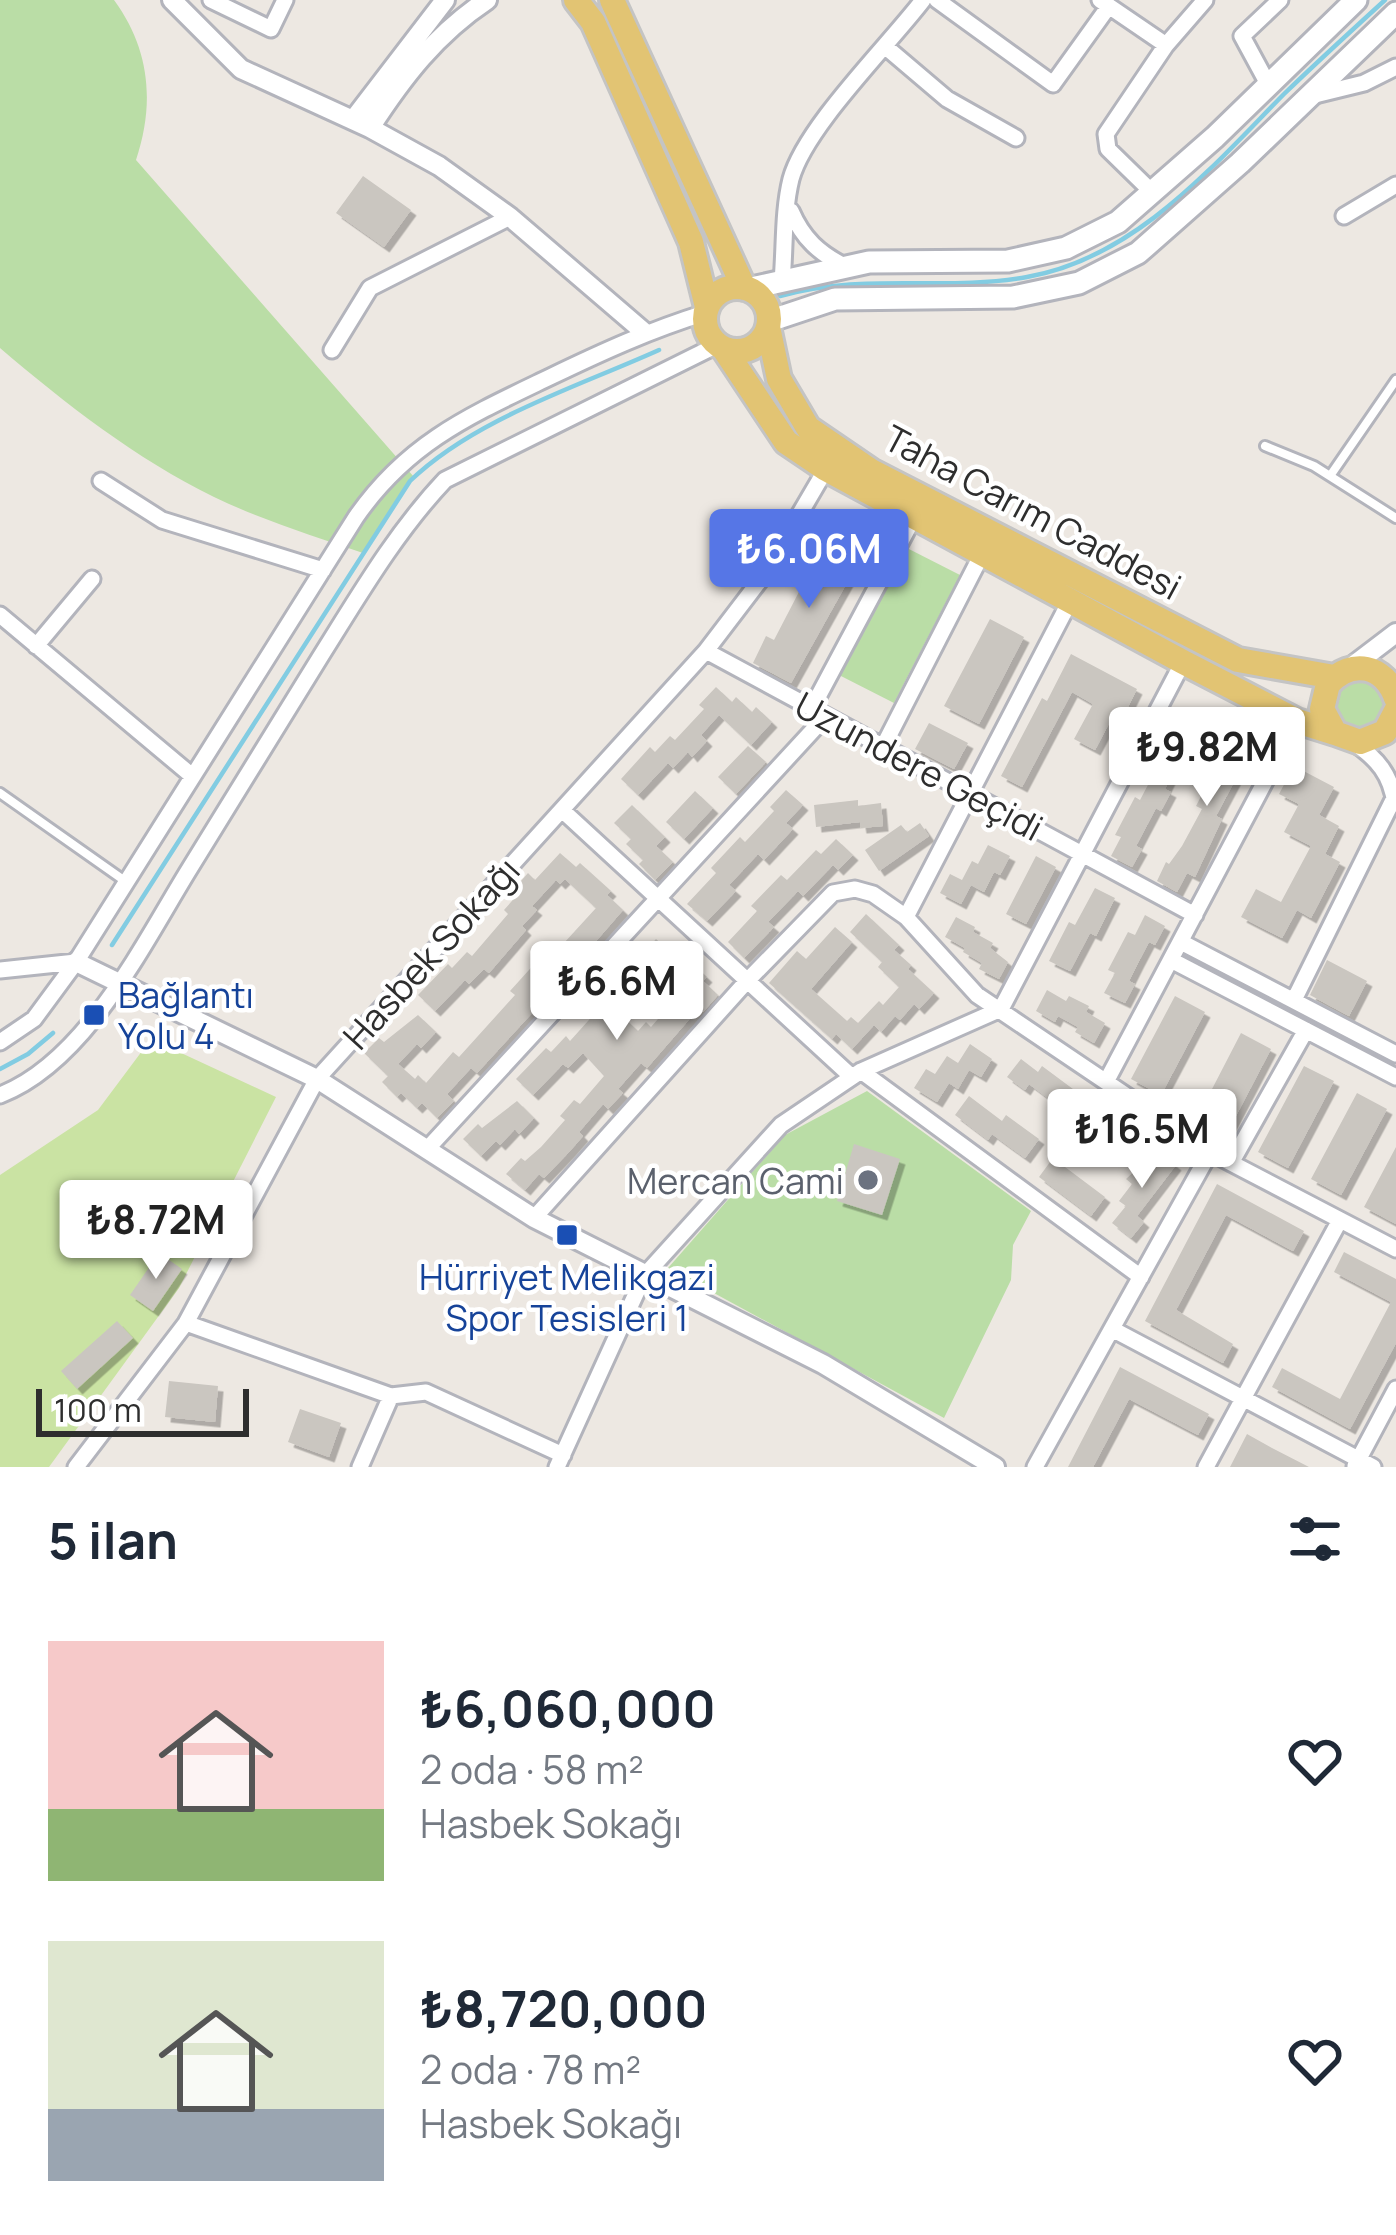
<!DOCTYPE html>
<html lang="tr">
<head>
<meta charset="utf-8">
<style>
	:root { --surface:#fff; --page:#f6f6f7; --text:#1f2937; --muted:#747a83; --accent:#5676e6 }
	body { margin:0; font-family:Manrope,sans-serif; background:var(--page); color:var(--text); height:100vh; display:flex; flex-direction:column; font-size:45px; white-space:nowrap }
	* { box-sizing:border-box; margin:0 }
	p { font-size:39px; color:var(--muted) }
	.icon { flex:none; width:66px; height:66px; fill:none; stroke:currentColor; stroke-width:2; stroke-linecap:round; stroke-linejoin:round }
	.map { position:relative; height:1467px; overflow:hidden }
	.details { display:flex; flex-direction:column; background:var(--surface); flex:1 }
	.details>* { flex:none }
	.scale { position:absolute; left:36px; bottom:30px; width:213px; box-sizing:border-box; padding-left:12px; border:6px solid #2e2e2e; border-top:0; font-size:33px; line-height:42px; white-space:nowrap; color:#2e2e2e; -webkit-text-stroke:9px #fff; paint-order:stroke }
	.price { position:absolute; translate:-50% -102px; padding:0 27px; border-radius:12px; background:#fff; color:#222; font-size:39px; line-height:78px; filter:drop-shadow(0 3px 6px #0008) }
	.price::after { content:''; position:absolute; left:50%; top:72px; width:36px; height:27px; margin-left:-18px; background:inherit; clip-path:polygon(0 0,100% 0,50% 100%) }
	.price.current { background:var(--accent); color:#fff }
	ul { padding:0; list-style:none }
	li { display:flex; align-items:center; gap:36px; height:300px; padding:0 48px }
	li span { display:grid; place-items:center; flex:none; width:336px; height:240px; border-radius:0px; color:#555 }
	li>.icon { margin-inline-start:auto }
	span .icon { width:144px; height:144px; fill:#fffc; stroke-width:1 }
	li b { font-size:51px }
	h2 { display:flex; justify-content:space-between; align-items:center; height:144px; padding:0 48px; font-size:51px }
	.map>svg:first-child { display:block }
	.green { fill:#badda6 }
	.pitch { fill:#cae3a3 }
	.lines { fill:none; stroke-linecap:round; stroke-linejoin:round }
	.stream { stroke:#82cce2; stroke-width:4.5 }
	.building { fill:#cac6c0; fill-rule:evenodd; filter:url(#shadow) }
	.service-casing { stroke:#b3b4bc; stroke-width:14 }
	.minor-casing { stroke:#b3b4bc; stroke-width:21 }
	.tertiary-casing { stroke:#b3b4bc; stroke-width:24 }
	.secondary-casing { stroke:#b3b4bc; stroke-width:27 }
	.primary-casing { stroke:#c4c4c4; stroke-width:30 }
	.service { stroke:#fff; stroke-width:8 }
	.minor { stroke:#fff; stroke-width:15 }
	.tertiary { stroke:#fff; stroke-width:18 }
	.secondary { stroke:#fff; stroke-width:21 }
	.primary { stroke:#e2c473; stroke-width:24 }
	.transit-dot { fill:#1a4fb4; stroke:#fff; stroke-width:4.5 }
	.worship-dot { fill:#6b7280; stroke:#fff; stroke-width:4.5 }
	.labels { text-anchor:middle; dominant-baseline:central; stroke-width:9; stroke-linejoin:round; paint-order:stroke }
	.street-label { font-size:36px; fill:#2e2e2e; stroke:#fff }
	.transit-label { font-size:36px; fill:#164399; stroke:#fff; text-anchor:start }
	.worship-label { font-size:36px; fill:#5b616d; stroke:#fff; text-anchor:end }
</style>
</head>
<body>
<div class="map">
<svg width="1396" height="1467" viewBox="0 0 1396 1467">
	<defs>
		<filter id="shadow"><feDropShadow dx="5.5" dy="5.5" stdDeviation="0" flood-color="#0004"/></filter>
	</defs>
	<rect width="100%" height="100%" fill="#ede8e2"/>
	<path class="green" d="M0,0H114C150,49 155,103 136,160L414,477L363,553C313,536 262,520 214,497C135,458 67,405 0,348Z
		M903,546L960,575L894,703L837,674Z
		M1333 705a26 26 0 1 1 52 0a26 26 0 1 1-52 0Z
		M867,1091L1031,1211L1013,1245L1011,1280L944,1418L668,1268L785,1135Z"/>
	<path class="pitch" d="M151,1039L276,1097L179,1288L49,1467H0V1175L98,1110Z"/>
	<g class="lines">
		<path class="stream" d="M780,296C866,272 943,292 1027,277C1135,258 1211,168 1284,94C1317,62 1351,31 1385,0
			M112,945L410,481C474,419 577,387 659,350
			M0,1069L28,1054L53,1033"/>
	</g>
	<path class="building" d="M363,176L411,210L384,247L336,213Z
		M828,536L863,554L791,683L753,663L766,636L774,640Z
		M990,619L1024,637L979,724L944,706Z
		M1071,654L1137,689L1122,719L1114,714L1095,750L1074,739L1093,704L1072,692L1022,787L1001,776L1042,698L1047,701Z
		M716,687L732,702L736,697L752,712L756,707L772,722L751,745L719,715L701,735L707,741L692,757L688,752L673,768L668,763L638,795L621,779L650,747L655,752L670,736L675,740L704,709L699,705Z
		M929,723L968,743L954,769L915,749Z
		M1216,732L1251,750L1216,816L1222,819L1195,877L1187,873L1177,892L1157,881L1166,862L1169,864L1182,846L1202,809L1196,806L1214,771L1200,763Z
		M748,746L766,762L736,794L718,777Z
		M1154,758L1175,769L1165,789L1171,792L1161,811L1156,808L1136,846L1142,849L1132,867L1111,856L1121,837L1115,835L1135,797L1140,800L1150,781L1144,778Z
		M1294,766L1334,787L1319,815L1339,826L1325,854L1340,862L1311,918L1297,910L1282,938L1241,917L1256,889L1281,902L1311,846L1284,832L1299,804L1279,794Z
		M786,790L803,805L786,823L793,829L764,860L758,854L744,869L729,885L736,891L707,921L687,904L716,873L711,868L740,837L745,842L774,811L770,807Z
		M695,791L713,808L684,839L666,822Z
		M858,800V806L881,803L883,826L861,828L860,822L816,827L814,805Z
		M632,805L665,837L656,846L673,862L655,880L639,864L643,860L626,844L631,839L614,823Z
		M920,823L929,836L879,871L865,850L901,825L907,832Z
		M836,839L853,855L838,870L833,865L803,896L798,891L768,922L774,927L744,958L728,942L757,911L751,906L781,875L787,880L816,850L821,854Z
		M988,845L1010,856L1000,875L994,872L984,892L971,885L961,904L940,893L950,874L962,880L972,861L978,864Z
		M560,853L576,867L580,863L611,891L607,895L623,910L571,970L565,965L542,990L529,1008L533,1012L477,1073L471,1068L447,1094L454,1101L437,1118L422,1103L417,1108L401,1093L397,1097L382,1082L388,1076L364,1053L379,1038L384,1042L418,1015L436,1032L421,1048L417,1044L398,1064L415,1079L418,1075L426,1083L453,1052L459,1057L515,995L510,991L547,950L553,955L596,908L565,879L560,884L556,880L532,906L537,910L522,926L526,930L489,973L484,969L469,984L465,980L435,1011L418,995L448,964L452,968L467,952L472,956L508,914L504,910L518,894L514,889L528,873L535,880Z
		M1036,856L1056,867L1026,924L1006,914Z
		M1095,888L1115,898L1096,936L1090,933L1070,971L1049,961L1069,922L1075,925Z
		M866,914L899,945L894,950L911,965L908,969L934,993L919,1009L914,1004L900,1020L895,1016L881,1032L874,1025L852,1049L836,1034L832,1039L769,983L797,951L806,959L835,927L852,942L811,989L847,1021L851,1017L858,1023L879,1001L883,1005L899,987L878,967L882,962L850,932Z
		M1145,915L1165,926L1155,945L1149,942L1139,961L1129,981L1135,984L1125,1003L1104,993L1115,973L1108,970L1128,932L1135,935Z
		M956,917L975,927L973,932L993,943L990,948L1008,962L999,979L979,969L982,963L963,952L965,948L945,937Z
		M656,939L671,953L676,949L707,977L703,981L718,995L703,1012L699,1008L647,1068L641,1063L618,1089L623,1093L608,1109L603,1104L579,1132L583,1136L569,1152L544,1178L539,1174L525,1190L506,1174L521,1158L525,1161L541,1147L565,1120L560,1116L574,1100L580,1104L604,1076L583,1053L568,1068L563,1064L533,1095L516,1079L546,1048L551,1052L566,1036L570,1041L606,1001L601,997L616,981L611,976L626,961L632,966ZM660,965L685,988L651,1027L646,1022L638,1031L620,1014L634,998L630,993L653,967L656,970Z
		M1327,960L1367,981L1349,1016L1310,995Z
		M1047,990L1066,1001L1069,996L1089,1006L1086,1012L1105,1023L1094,1043L1075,1032L1078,1027L1058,1016L1055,1022L1036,1011Z
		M1175,996L1205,1012L1161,1095L1131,1079Z
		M1241,1033L1271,1049L1226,1135L1196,1120Z
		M970,1044L992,1059L981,1077L969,1070L958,1089L949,1083L937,1102L914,1088L926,1069L935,1074L947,1056L958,1063Z
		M1021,1059L1038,1072L1042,1066L1077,1092L1073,1097L1108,1122L1114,1115L1131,1128L1118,1146L1100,1133L1095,1140L1060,1114L1064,1110L1029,1084L1025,1090L1007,1077Z
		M1304,1066L1334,1081L1288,1168L1258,1152Z
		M1357,1093L1387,1109L1341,1195L1311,1179Z
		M969,1096L1002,1121L1006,1115L1039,1139L1025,1158L992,1134L988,1140L955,1115Z
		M517,1101L534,1118L519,1134L515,1129L500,1145L496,1141L481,1156L463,1139L478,1124L482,1128Z
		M854,1144L900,1159L882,1215L837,1201Z
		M1396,1147V1224L1364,1207Z
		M1157,1150L1176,1165L1137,1216L1144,1222L1131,1238L1112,1223L1126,1206L1119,1201L1132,1184L1126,1179Z
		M1053,1158L1105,1197L1091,1216L1039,1177Z
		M1217,1184L1304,1231L1293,1251L1226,1215L1176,1310L1233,1344L1223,1363L1145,1321Z
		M1344,1252L1396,1279V1343L1350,1429L1272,1387L1282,1368L1340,1399L1391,1302L1334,1272Z
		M159,1253L182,1269L153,1311L130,1295Z
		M117,1321L133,1338L77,1389L61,1371Z
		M1120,1367L1209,1414L1198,1435L1129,1399L1093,1467H1068Z
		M169,1381L218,1386L215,1422L165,1417Z
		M300,1409L341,1423L329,1457L288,1442Z
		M1247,1434L1272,1448L1309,1467H1230Z"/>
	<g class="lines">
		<defs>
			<path id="service" d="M1265,446L1314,466L1396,518
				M1330,476L1396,380
				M0,793L125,881"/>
			<path id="minor" d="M211,0L271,29L285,0
				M937,0L1053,84L1109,6
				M1100,0L1166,45
				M887,48L947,99L1016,138
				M1268,84L1242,36L1280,0
				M1315,95L1364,83L1396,67
				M1152,192L1108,149L1106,134L1166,45L1205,0
				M791,211C803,239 819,253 846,267
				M1344,216L1396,185
				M782,281C785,248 783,211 791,179C805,127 888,46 923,0
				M332,350L370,288L510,217
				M101,481L162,520L323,570
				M0,615L191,775
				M36,646L92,579
				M706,651L1195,915
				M812,708L914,517
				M1353,742C1378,759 1391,775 1395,804
				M883,747L982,554
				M562,810L852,1077
				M906,917L1070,601
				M1181,942L1396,1054
				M1171,960L1396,1077
				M0,970L76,962
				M1294,1000L1394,798
				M1001,1009L1183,662
				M0,1042L34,1019L76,962L356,517C408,442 471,415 550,377C602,352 650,330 705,313
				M861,1071L1141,1277
				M1107,1080L1297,721
				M0,1095C86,1062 143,944 190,868C233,798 276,728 319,659C358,597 395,533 445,480L717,345
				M429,1147L826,716
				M1231,1163L1306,1030
				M534,1218L747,981L833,893L855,889L873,894L906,917L977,995L1210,1152L1396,1249
				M186,1323L391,1396L426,1392L563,1455
				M1112,1329L1373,1467
				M1355,1466L1396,1389
				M76,1467L186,1323L317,1079L706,651L764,575L826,469
				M360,1467L391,1396
				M557,1467L644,1276L781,1125L861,1071L1001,1009
				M1035,1467L1210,1152
				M1206,1467L1340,1220"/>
			<path id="tertiary" d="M172,0L241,69L370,128L439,166L510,217L644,332
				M353,120L445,0
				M370,128C403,77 436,34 487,0
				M1350,668L1396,633
				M76,962L317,1079L534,1218L823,1364L995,1467"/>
			<path id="secondary" d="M747,289L869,262L1008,261L1066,248L1118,222L1215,137L1356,0
				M769,321L835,299L1013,297L1079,283L1138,253L1240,163L1396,13"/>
			<path id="primary" d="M576,0L593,22L691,242L707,307
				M612,0L744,288
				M705 319a32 32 0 1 1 64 0a32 32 0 1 1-64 0Z
				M768,327L779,379L808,428L871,471L1238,660L1334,677
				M724,349L786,442L826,469L1183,662L1297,721L1335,733
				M1396,698C1384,665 1352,658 1328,684L1322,709L1335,733L1360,742L1385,732L1396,711"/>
		</defs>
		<use href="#service" class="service-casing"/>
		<use href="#minor" class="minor-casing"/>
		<use href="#tertiary" class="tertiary-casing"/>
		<use href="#secondary" class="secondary-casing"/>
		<use href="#primary" class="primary-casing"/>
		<use href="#service" class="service"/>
		<use href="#minor" class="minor"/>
		<use href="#tertiary" class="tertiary"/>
		<use href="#secondary" class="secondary"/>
		<use href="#primary" class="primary"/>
	</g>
	<g class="transit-dot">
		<rect x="82" y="1003" width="24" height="24" rx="6"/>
		<rect x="555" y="1223" width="24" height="24" rx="6"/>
	</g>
	<circle class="worship-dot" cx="868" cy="1180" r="12"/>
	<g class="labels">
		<g class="street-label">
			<text transform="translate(1033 512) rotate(28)">Taha Carım Caddesi</text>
			<text transform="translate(919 766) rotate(28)">Uzundere Geçidi</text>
			<text transform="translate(431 953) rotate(-48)">Hasbek Sokağı</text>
		</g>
		<g class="transit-label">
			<text x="118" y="994">Bağlantı<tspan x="118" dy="41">Yolu 4</tspan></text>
			<text x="567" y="1276" text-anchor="middle">Hürriyet Melikgazi<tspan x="567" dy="41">Spor Tesisleri 1</tspan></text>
		</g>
		<g class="worship-label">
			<text x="844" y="1180">Mercan Cami</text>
		</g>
	</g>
</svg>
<div class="scale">100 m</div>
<b class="price current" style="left:809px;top:611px">₺6.06M</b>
<b class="price" style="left:1207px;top:809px">₺9.82M</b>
<b class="price" style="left:617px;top:1043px">₺6.6M</b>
<b class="price" style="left:1142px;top:1191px">₺16.5M</b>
<b class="price" style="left:156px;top:1282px">₺8.72M</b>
</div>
<section class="details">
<h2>5 ilan<svg class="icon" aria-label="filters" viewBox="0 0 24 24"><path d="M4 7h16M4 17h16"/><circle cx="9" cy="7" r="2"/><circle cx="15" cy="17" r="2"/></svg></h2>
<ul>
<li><span style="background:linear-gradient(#f6c9c9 70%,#8fb573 0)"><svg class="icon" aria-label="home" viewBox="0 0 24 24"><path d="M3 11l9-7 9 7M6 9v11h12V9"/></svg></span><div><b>₺6,060,000</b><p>2 oda · 58 m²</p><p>Hasbek Sokağı</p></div><svg class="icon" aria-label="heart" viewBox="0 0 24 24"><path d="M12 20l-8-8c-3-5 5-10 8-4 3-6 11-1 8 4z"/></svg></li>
<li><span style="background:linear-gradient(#dfe7d0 70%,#9aa5b1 0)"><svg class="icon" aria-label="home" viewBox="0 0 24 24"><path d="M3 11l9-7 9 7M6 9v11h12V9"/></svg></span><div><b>₺8,720,000</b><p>2 oda · 78 m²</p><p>Hasbek Sokağı</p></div><svg class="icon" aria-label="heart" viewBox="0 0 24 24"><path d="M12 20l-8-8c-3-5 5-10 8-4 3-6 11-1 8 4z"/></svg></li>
</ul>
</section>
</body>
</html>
